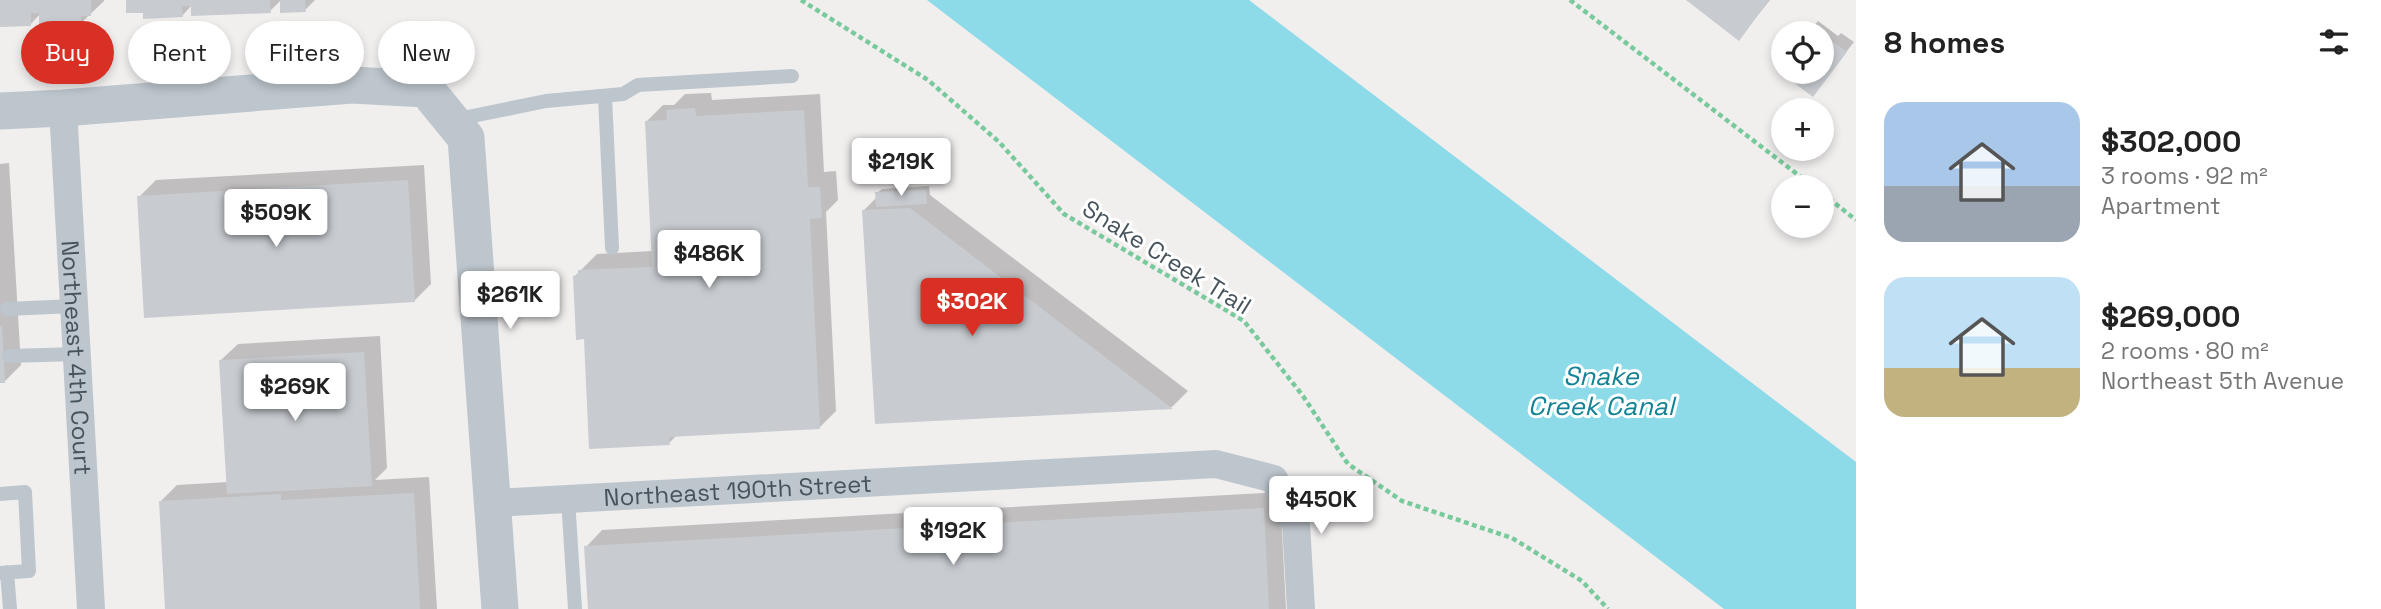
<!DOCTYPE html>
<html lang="en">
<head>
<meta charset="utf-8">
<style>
	:root { --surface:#fff; --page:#f2f2f2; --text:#222; --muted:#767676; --accent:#d93025 }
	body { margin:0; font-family:"Space Grotesk",sans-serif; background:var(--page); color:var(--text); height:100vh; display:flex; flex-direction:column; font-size:26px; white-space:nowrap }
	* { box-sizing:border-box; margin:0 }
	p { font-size:23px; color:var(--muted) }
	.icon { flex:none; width:38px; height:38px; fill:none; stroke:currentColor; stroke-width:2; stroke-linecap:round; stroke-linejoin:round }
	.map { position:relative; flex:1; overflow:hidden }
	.side { display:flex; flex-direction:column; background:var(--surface); width:525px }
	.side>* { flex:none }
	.top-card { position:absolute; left:21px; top:21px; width:665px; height:63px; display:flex; gap:14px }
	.fabs { position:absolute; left:1771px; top:21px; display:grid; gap:14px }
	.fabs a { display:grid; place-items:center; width:63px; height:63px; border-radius:50%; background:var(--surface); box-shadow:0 4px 10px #0003; font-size:35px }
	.price { position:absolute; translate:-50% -60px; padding:0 16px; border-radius:7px; background:#fff; color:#222; font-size:23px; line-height:46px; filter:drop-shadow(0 2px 4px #0008) }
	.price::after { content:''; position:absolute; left:50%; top:42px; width:21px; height:16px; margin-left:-10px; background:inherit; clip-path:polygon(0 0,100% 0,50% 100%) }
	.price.current { background:var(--accent); color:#fff }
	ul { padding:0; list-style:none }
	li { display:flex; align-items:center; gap:21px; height:175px; padding:0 28px }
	li span { display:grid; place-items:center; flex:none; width:196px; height:140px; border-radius:21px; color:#555 }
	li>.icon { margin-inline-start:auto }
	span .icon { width:84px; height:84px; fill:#fffc; stroke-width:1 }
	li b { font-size:30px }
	h2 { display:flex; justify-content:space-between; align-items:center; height:84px; padding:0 28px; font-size:30px }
	.chip { padding:0 24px; border-radius:32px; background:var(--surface); box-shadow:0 4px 10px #0003; font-size:24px; line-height:63px }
	.chip.current { background:var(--accent); color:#fff }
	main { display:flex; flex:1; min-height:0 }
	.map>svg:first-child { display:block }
	.water { fill:#8ddbe8 }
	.shadow { fill:#0003 }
	.building { fill:#c8ccd1 }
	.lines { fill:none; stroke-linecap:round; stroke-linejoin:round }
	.path { stroke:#78c99b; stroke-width:4.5; stroke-dasharray:5 3.5; stroke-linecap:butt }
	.service { stroke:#bdc6cd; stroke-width:14 }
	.minor { stroke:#bdc6cd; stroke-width:28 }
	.tertiary { stroke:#bdc6cd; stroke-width:37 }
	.labels { text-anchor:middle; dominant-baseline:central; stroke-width:6; stroke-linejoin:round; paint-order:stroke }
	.street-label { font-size:24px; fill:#47535b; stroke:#fff }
	.water-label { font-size:26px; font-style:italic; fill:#128294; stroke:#fff }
</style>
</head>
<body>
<main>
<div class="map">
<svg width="1856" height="609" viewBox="0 0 1856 609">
	<rect width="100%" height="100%" fill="#f1eeee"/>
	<path class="water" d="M927,0H1249L1856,462V609H1724Z"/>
	<path class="shadow" d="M0,0H104V1L81,23L40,14L30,25L0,26Z
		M127,0H281L270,11L192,5L182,16L145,11Z
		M281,0H315L305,10Z
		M1689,0H1770L1739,39Z
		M1818,21L1838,36L1841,33L1854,42L1813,94L1783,72H1822V33H1807Z
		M711,93L712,100L820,94L824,172L836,171L838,200L826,212L836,411L820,427L678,434L669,443L585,338L575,276L597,254L653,251L646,122L663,105H674L685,94Z
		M9,163L21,365L5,381L0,382V164Z
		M424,165L431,284L414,301L139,197L156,180Z
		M929,186L930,195L1188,391L1172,407L877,422L864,210L877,197V193L882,189Z
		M380,336L387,468L375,480L429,477L437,609H167L161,501L177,485L228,482L221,360L238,344Z
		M1280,492L1286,609H589L586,547L602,530Z"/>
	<path class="building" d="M0,0H91V16H81V25L39,26V13H31V26L0,27Z
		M126,0H270L271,13L191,16V6H182L183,17L143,19V13H126Z
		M280,0H305L306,12L280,13Z
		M1686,0H1769L1739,41Z
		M1822,40L1828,44L1831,40L1847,52L1813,97L1777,70L1783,62V72H1822Z
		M695,108L696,116L804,110L808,187H820L822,218L810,219L820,429L669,437L670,445L589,449L584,339L576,340L573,276L578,275V270L652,267L645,121L667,120L666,110Z
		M408,180L415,302L144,318L137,196Z
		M926,190L927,204L876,207L875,192Z
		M910,208L1173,409L875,424L862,210Z
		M0,326H2L5,383H0Z
		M364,352L372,486L227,494L219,360Z
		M414,493L420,609H165L159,501L281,494V500Z
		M1264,508L1269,609H588L584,546Z"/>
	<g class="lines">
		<path class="path" d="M801,0L928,80L999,142L1064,214L1244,321L1303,396L1348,464L1402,501L1512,538L1582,581L1608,609
			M1570,0L1814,187
			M1822,193L1856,220"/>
		<path class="service" d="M605,96L612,248
			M453,120L546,101L623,94L638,85L792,76
			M7,309L74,306
			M9,356L77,354
			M0,494L25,492L29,571L0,573
			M568,499L575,609
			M7,572L10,609"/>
		<g class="minor">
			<path id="s1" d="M63,108L91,609"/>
			<path id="s2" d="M493,503L1216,464L1274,479L1296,524L1301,609"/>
		</g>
		<path class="tertiary" d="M0,111L63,108L352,85L426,89L466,138L500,609"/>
	</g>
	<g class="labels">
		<g class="street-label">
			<text transform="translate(1167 257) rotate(32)">Snake Creek Trail</text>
			<text stroke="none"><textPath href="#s1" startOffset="250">Northeast 4th Court</textPath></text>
			<text stroke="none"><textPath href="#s2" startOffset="245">Northeast 190th Street</textPath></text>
		</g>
		<g class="water-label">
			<text x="1601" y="376">Snake<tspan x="1601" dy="30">Creek Canal</tspan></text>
		</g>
	</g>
</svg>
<div class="fabs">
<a><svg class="icon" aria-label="locate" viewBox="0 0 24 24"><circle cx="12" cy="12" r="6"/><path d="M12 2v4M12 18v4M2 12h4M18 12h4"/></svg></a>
<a>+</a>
<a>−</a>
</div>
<b class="price" style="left:901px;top:198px">$219K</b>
<b class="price" style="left:276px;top:249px">$509K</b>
<b class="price" style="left:709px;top:290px">$486K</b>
<b class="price" style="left:510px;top:331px">$261K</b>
<b class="price current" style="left:972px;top:338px">$302K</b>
<b class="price" style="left:295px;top:423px">$269K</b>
<b class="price" style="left:1321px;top:536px">$450K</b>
<b class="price" style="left:953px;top:567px">$192K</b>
<div class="top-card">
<a class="chip current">Buy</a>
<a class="chip">Rent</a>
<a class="chip">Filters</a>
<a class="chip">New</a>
</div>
</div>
<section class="side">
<h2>8 homes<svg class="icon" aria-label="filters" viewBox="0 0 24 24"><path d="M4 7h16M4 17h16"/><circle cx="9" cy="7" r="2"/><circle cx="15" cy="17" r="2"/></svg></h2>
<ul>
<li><span style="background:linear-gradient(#a9c7e8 60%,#9aa5b1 0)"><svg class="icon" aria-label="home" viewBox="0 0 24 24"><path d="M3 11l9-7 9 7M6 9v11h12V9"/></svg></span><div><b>$302,000</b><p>3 rooms · 92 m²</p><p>Apartment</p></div></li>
<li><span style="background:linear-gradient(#bfe0f5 65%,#c2b280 0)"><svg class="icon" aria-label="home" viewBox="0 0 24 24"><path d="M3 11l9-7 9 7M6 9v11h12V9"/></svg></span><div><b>$269,000</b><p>2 rooms · 80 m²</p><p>Northeast 5th Avenue</p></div></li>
</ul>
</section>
</main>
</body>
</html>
